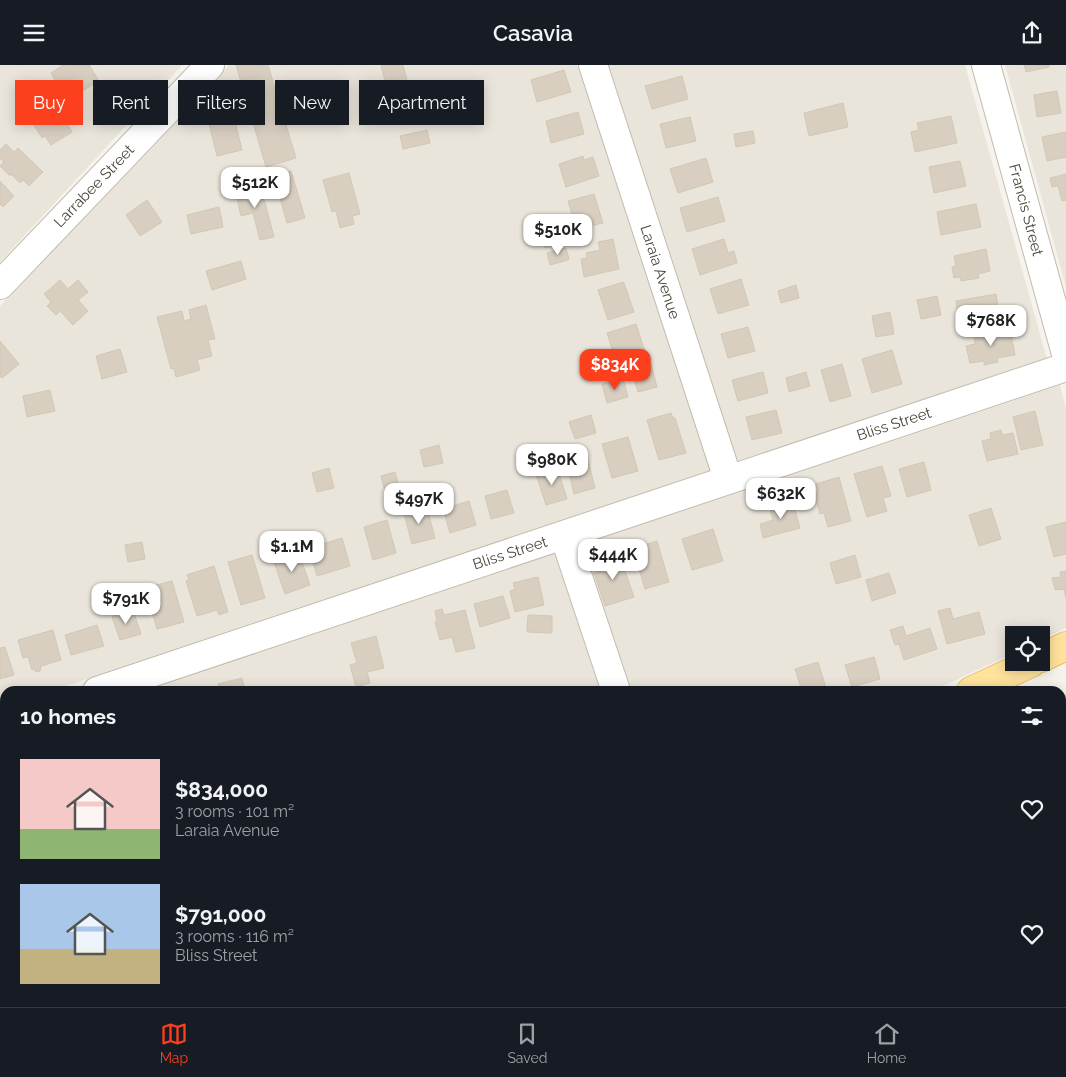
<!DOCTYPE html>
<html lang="en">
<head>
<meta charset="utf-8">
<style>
	:root { --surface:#171b24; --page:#20242c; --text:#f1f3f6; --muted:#9ea1a6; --line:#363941; --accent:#fc3f1d }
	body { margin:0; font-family:Raleway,sans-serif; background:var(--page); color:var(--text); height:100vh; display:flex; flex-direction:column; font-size:19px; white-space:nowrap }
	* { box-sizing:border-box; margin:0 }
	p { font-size:16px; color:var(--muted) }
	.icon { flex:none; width:28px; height:28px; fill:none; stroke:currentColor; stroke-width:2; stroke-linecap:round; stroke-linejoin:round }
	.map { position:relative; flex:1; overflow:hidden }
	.side { position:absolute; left:0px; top:621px; width:1066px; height:321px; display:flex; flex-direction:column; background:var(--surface); border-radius:15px 15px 0 0; box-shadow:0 2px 12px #0003 }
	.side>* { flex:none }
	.guide { position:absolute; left:15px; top:15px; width:500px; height:45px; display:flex; gap:10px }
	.controls { position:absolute; left:1005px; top:561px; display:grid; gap:10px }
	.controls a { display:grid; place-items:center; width:45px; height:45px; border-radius:0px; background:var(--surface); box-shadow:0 2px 12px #0003; font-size:25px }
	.price { position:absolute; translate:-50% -42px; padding:0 11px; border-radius:10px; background:#fff; color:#222; font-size:16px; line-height:32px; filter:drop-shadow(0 1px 2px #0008) }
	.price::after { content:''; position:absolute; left:50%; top:30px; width:15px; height:11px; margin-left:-8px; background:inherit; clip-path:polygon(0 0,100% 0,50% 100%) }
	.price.active { background:var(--accent); color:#fff }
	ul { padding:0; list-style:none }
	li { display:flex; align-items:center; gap:15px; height:125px; padding:0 20px }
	li span { display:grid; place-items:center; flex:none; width:140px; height:100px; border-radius:0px; color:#555 }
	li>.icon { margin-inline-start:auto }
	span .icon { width:60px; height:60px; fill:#fffc; stroke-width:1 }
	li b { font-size:21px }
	h2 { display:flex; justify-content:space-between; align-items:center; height:60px; padding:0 20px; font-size:21px }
	.pill { padding:0 18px; border-radius:0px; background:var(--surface); box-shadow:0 2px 12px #0003; font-size:18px; line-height:45px }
	.pill.active { background:var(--accent); color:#fff }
	header { display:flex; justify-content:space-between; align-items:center; height:65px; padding:0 20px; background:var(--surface); font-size:22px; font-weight:600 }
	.dock { display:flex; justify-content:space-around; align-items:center; height:70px; border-top:1px solid var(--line); background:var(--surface); font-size:14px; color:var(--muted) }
	.dock a { display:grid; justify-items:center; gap:2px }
	.dock .active { color:var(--accent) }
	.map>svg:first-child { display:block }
	.residential { fill:#eae5da }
	.building { fill:#d8cfc1; stroke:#d3c7b4 }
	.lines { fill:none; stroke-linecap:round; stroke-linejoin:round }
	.minor-casing { stroke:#c2bbae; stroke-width:30 }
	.major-casing { stroke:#e6c16a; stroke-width:30 }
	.minor { stroke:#fff; stroke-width:28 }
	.major { stroke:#ffe39c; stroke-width:28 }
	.rail-casing { stroke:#9a9a9a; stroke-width:5.5 }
	.rail { stroke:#fff; stroke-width:4; stroke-dasharray:11; stroke-linecap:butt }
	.labels { text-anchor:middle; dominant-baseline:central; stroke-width:5; stroke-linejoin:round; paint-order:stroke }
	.street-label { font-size:15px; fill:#4b4439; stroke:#fff }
</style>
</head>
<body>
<header><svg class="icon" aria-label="menu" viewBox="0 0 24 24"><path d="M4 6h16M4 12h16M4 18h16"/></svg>Casavia<svg class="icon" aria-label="share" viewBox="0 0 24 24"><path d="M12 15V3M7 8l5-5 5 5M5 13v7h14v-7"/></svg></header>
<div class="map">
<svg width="1066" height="942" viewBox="0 0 1066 942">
	<rect width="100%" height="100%" fill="#f6f3ec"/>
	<path class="residential" d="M0,0H182L0,197Z
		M229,0H577L712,405L51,626H5V642L0,643V241Z
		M607,0H965L1047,294L737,396Z
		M1005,0H1066V222Z
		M1060,320L1066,344V563L1041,575V570H1014V588L932,626H139Z
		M5,671V841L0,825V672Z
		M35,938H275L266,942H37Z"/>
	<path class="building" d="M63,0H67L68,2L70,0H89L99,16L67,35L51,8Z
		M236,0H268L296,93L266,102Z
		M381,0H403L408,19L387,25Z
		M1024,0H1049V2L1026,7Z
		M564,5L571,27L537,37L531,15Z
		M682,11L688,34L652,44L645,21Z
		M1057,26L1061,48L1037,52L1034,30Z
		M49,31L72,67L51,80L45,71L42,73L25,46Z
		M843,38L848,62L809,71L804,48Z
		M232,44L242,85L217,91L207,50Z
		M578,47L584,69L551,78L546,56Z
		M951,51L957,78L915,87L911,67L919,65L917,58Z
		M690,52L696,76L666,83L660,59Z
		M427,65L430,78L403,84L400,71Z
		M753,66L755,78L736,82L734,69Z
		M1066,67V92L1047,96L1042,72Z
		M6,79L14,87L18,83L43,107L29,121L23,115L20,118L12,110H9L0,101L4,97L0,93V85Z
		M583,91L584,95L593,92L599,111L566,122L559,99Z
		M706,93L713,117L678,128L670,104Z
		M960,96L966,121L934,128L929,102Z
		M291,106L305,153L287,158L274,111Z
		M349,108L360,149L352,151L354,159L340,163L336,146L332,147L323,115Z
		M1066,109V135L1062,136L1058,121L1052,122L1050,113Z
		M0,116L14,131L3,142L0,139Z
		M260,119L274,172L260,175L253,148L241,151L235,125Z
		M594,129L603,158L590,161L589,156L575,160L568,136Z
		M718,132L725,156L687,167L680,143Z
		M147,135L162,157L140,171L126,150Z
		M976,139L981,162L941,170L937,147Z
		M219,142L223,162L191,169L187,150Z
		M561,166L564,178L545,183L542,172Z
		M613,174L619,204L584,212L581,194L587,193L586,188L600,185L598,177Z
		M724,174L728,188L734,186L737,198L700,210L692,184Z
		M566,183L569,194L568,195L550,200L547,188Z
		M986,184L990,206L978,209L979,213L961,216L960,212L954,213L952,202L956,201L954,191Z
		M241,196L246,214L212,225L206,206Z
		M741,214L749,240L718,249L710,224Z
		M60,215L68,224L78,215L88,227L78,235L88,246L73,260L60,246L56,250L47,241L51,237L44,229Z
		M623,217L624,218L634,247L608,255L598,225Z
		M796,220L799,233L781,238L778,226Z
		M996,229L1000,256L973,260L972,255L959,257L956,236Z
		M937,231L941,250L921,254L917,235Z
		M206,240L215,274L208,275L212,291L197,295L200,305L176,312L174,303L171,304L157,252L182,246L184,256L191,254L189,245Z
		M890,247L894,269L876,272L872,251Z
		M636,259L645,287L616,296L607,268Z
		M748,262L755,286L728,293L721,269Z
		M1010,264L1015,290L997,293L998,297L984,300V296L970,298L966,281L975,279L974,271Z
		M0,276L19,299L2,313L0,311Z
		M120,284L127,307L102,314L96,291Z
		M892,285L902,319L872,328L862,294Z
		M651,299L657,322L638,327L631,304Z
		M842,299L851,331L830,337L821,305Z
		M763,307L768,328L738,336L732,315Z
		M806,307L810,321L789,327L786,313Z
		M623,313L628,332L607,338L602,319Z
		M50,325L55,346L27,352L23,331Z
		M776,345L782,368L752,375L746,352Z
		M1035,346L1043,380L1021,385L1013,352Z
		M671,348L673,353H675L686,388L659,395L647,355Z
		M591,350L596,368L575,374L569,357Z
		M1001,365L1002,370L1013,368L1018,389L987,396L982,376L991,374L990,368Z
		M628,372L638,406L612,413L602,379Z
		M439,380L443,398L424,402L420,385Z
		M588,395L595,423L574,429L567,400Z
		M924,397L931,425L907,432L899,404Z
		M882,401L891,431L883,433L887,446L867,452L854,409Z
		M557,402L567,434L546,440L536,409Z
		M329,403L334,423L317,427L312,408Z
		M395,407L400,426L386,430L381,411Z
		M839,412L851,456L828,462L824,448L820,449L814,428L818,427L816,419Z
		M507,425L514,448L491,454L485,431Z
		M792,434L800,463L763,473L760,459L773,455L769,441Z
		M469,436L476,460L450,468L443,444Z
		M413,443L414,446L427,443L435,473L412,479L403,445Z
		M991,443L1001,474L979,481L969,450Z
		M387,455L396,488L373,495L364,462Z
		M1066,457V489L1054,492L1046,462Z
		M713,464L723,496L692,505L682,474Z
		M342,473L350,501L317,511L309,483Z
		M657,476L669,517L645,524L633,484Z
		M142,477L145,494L128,497L125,480Z
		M299,488L310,520L285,529L274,497Z
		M619,489L634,532L605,541L594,508L599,506L595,497Z
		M252,490L265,533L241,540L228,497Z
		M855,490L861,512L836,519L830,498Z
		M214,501L228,547L219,550L217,545L197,551L186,516L189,515L187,510Z
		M1066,506V533L1064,524L1055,525L1052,513L1061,512L1060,507Z
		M889,508L896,528L872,536L866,515Z
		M538,512L544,540L515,547L510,526L515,524L513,518Z
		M172,516L184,557L157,564L145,523Z
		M503,531L510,553L480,562L474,539Z
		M950,543L953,554L979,547L985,569L947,579L938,546Z
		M442,544L444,550L465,545L475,583L456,587L452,572L440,575L435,557L437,555L435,546Z
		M133,545L141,569L120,575L112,552L113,551Z
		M528,550L552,551V568L527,567Z
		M97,560L104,581L71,590L65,570Z
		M903,561L906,571L930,563L937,584L904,595L899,579L895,580L890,565Z
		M53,565L61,595L41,601L40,606L36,607L35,604L32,605L28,592L23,593L18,575Z
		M376,571L384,603L367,607L370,618L356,622L350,600L357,598L351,578Z
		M5,582L14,610L0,614V583Z
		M874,592L880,614L852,622L845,600Z
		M818,597L827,626H802L795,604Z
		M242,613L245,626H216V625L220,624L218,619Z
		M1066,630V701L1061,704V633Z
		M0,723L5,740V742L0,744Z
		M448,938H451L454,942H439Z
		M546,938H602L604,942H547Z
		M791,938H884L870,942H792Z"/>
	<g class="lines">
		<defs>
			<path id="minor" d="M593,0L728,414
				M986,0L1066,289
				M0,220L210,0
				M564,470L616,626
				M97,626L1066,302
				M0,659L5,657
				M0,873L5,888
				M21,938L23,942"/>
			<path id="major" d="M1041,593L1066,581
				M971,626L1031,598
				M302,942L312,938"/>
		</defs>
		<use href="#minor" class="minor-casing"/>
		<use href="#major" class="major-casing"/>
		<use href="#minor" class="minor"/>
		<use href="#major" class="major"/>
		<defs>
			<path id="rail" d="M1061,917L1066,915
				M1006,942L1016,938"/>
		</defs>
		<use href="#rail" class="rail-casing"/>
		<use href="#rail" class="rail"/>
	</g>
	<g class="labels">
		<g class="street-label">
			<text transform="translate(94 121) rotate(-46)">Larrabee Street</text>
			<text transform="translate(1026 145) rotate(75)">Francis Street</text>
			<text transform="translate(660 207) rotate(72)">Laraia Avenue</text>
			<text transform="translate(894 359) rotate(-18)">Bliss Street</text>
			<text transform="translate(510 488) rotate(-18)">Bliss Street</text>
		</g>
	</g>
</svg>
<div class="controls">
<a><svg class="icon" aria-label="locate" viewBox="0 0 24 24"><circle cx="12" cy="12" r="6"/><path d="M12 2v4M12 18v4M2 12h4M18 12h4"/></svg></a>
</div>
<b class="price" style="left:255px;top:144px">$512K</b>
<b class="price" style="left:558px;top:191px">$510K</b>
<b class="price" style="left:991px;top:282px">$768K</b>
<b class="price active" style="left:615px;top:326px">$834K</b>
<b class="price" style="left:552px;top:421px">$980K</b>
<b class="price" style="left:781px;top:455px">$632K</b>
<b class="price" style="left:419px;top:460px">$497K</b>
<b class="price" style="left:292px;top:508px">$1.1M</b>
<b class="price" style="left:613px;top:516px">$444K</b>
<b class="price" style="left:126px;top:560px">$791K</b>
<div class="guide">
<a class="pill active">Buy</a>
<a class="pill">Rent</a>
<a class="pill">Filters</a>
<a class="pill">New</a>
<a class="pill">Apartment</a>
</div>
<section class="side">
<h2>10 homes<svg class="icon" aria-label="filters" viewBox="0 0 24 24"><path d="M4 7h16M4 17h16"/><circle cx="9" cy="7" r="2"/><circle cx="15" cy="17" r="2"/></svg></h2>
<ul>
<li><span style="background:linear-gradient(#f6c9c9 70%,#8fb573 0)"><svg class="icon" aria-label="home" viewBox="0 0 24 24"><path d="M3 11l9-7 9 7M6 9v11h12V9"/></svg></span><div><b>$834,000</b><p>3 rooms · 101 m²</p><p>Laraia Avenue</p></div><svg class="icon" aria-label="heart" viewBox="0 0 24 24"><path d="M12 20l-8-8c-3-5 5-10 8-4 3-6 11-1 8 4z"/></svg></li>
<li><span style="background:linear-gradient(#a9c7e8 65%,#c2b280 0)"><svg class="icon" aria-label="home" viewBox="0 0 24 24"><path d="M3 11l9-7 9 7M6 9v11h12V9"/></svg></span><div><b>$791,000</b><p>3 rooms · 116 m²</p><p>Bliss Street</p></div><svg class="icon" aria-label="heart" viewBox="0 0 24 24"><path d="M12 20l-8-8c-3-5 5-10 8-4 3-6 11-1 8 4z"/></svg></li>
</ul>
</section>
</div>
<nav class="dock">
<a class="active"><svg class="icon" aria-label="map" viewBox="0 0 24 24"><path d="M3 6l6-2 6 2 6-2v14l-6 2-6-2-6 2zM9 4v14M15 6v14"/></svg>Map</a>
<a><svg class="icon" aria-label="saved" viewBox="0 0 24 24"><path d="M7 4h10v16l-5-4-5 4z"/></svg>Saved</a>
<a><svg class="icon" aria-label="home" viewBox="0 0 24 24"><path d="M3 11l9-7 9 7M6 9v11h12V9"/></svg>Home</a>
</nav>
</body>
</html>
